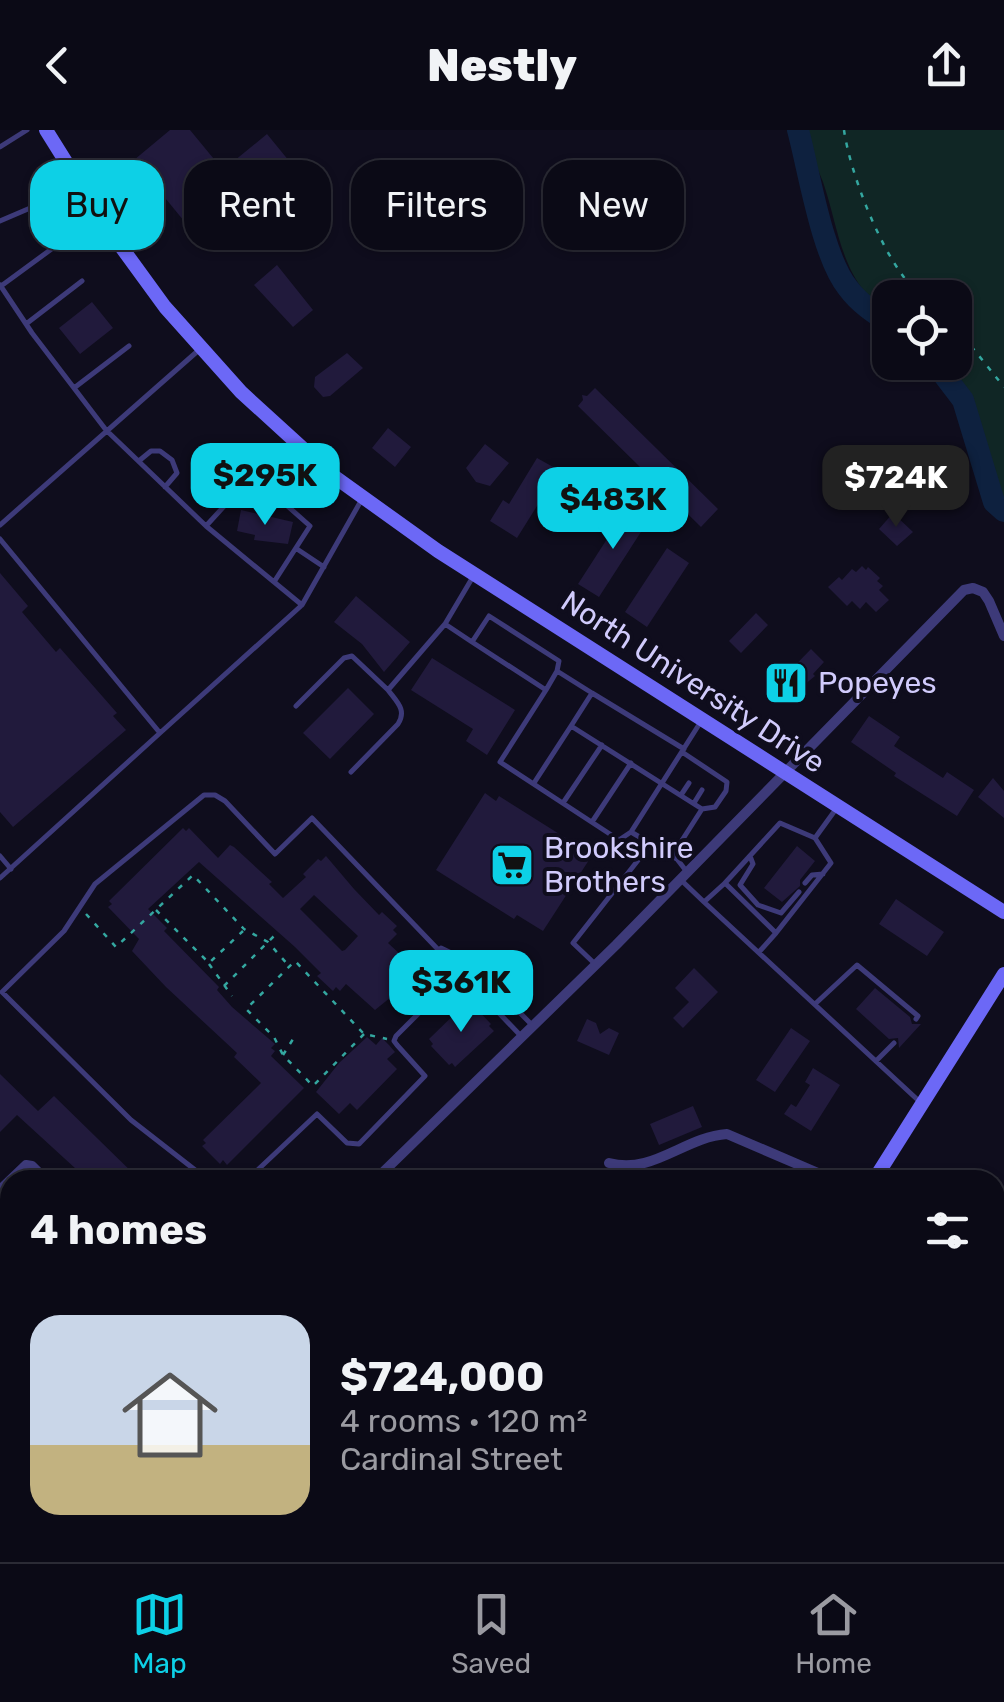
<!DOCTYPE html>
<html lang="en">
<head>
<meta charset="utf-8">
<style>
	:root { --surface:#0b0a16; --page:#191823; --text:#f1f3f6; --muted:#9a9aa1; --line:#2b2b35; --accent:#0dd0e6 }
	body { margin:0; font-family:Rubik,sans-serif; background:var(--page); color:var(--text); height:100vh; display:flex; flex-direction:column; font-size:38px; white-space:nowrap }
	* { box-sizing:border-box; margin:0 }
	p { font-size:32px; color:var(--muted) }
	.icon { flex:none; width:55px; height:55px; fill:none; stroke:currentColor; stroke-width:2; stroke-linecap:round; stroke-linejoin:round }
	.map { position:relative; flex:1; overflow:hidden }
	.side { position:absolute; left:0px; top:1040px; width:1005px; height:392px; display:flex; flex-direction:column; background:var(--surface); border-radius:30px 30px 0 0; box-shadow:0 2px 8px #0004,0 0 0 2px var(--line) }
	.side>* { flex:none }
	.banner { position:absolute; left:30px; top:30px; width:945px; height:90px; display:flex; gap:20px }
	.fabs { position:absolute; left:872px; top:150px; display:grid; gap:20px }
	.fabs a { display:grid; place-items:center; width:100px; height:100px; border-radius:20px; background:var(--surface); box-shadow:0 2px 8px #0004,0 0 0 2px var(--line); font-size:50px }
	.price { position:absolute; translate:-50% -85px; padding:0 22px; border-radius:20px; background:var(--accent); color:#111; font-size:32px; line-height:65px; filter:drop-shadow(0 2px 5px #0008) }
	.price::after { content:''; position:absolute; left:50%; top:60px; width:30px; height:22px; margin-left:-15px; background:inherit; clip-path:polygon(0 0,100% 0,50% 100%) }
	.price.selected { background:#222; color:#fff }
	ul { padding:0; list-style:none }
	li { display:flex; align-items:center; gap:30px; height:250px; padding:0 30px }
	li span { display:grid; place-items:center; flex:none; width:280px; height:200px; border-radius:30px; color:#555 }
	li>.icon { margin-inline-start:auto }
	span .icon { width:120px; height:120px; fill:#fffc; stroke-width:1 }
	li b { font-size:42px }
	h2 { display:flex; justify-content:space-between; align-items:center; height:120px; padding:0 30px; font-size:42px }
	.tag { padding:0 35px; border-radius:30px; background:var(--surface); box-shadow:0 2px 8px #0004,0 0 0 2px var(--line); font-size:35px; line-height:90px }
	.tag.selected { background:var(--accent); color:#111 }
	header { display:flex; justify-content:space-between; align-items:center; height:130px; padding:0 30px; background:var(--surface); font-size:45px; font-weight:800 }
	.menu { display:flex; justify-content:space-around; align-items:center; height:140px; border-top:2px solid var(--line); background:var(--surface); font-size:28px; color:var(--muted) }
	.menu a { display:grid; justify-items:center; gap:5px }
	.menu .selected { color:var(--accent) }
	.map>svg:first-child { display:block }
	.green { fill:#102625 }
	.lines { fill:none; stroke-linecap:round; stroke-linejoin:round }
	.river { stroke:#0e213f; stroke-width:22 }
	.building { fill:#211a3c; fill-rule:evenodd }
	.path { stroke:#34a7a0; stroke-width:2.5; stroke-dasharray:5 8; stroke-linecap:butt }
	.service { stroke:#3d3a79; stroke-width:5 }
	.minor { stroke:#3d3a79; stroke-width:10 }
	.secondary { stroke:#6c68f6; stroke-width:14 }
	.labels { text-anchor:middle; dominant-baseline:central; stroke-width:8; stroke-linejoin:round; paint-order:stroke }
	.street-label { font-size:30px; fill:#d1cbfc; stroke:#0f0d1d }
	.poi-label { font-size:30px; fill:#d1cbfc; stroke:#0f0d1d; text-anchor:start }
</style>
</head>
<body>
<header><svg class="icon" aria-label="back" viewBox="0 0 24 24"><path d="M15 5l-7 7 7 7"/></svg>Nestly<svg class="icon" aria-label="share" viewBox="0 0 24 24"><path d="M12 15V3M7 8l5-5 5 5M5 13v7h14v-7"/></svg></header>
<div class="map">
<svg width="1004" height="1432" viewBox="0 0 1004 1432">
	<rect width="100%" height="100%" fill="#0f0d1d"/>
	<path class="green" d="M806,0H1004V368L997,360L970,267L946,233L955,232V168H890V182C842,157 839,98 823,52C816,34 809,20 806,0Z"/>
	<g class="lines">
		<path class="river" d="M798,0C809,41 822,126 848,158C859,173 874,183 890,193
			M934,232L963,270L994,372L1004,381"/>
	</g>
	<path class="building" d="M170,0H190L223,40L267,4L294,37L256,68L269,85L260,93L247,76L202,113L134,30Z
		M277,135L313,180L293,197L254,155Z
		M92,172L113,198L80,224L59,198Z
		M347,223L363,238L330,266L323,267L314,257L315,247Z
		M595,258L718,379L701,397L578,276L583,270L582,265L587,266Z
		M388,298L411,317L395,337L372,318Z
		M485,314L509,333L490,356L476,352L466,338Z
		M537,328L600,363L587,385L547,360L517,408L490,391L503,370L509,374Z
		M627,378L648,391L599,467L578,454Z
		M241,380L293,392L288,414L254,410L255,405L237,401Z
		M893,383L913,402L897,416L879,399Z
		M667,418L689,433L647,497L625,482Z
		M862,436L866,440L868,437L880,448L877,451L883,456L879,460L889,470L876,482L866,472L860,479L852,471L847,476L828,457L839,447L842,450L852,439L856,442Z
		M0,443L28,476L22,482L56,522L60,518L117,583L113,586L126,600L13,697L0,682Z
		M356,466L410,512L384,542L362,514L334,492Z
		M756,483L768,495L741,523L729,511Z
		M811,519L824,532L813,544L815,546L787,569L774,557Z
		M432,528L515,580L487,625L466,611L473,599L411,560Z
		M348,558L374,584L330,629L303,603Z
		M869,586L900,607L894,616L943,648L947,642L974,660L957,686L894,646L896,643L851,612Z
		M993,648L1004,661V688L978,667Z
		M485,663L496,671L499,666L580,717L577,722L589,730L543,801L517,785L514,789L436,740Z
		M183,698L186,701L189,698L218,728L230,715L234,717L272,752L269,754L283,768L306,747L303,744L318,729L321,731L326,726L354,759L379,785L382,782L397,796L393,800L397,804L388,813L414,837L408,843L411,846L396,863L375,880L346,854L340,861L336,857L333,861L317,846L321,843L295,817L199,732L148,779L167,798L164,801L219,857L217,860L232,877L275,914L271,918L275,921L271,926L304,958L227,1035L223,1030L220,1034L202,1016L206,1013L203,1010L261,953L234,927L237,923L166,857L132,821L139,809L108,777L112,774L109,771ZM314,765L358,806L345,820L342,821L300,779Z
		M797,716L815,731L800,750V756L782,772L764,758Z
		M896,769L944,802L927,826L879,794Z
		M694,838L718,862L683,898L673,888L689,872L675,858Z
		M875,858L910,887L912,894H921L899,918L898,908L889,909L856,879Z
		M466,873L470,877L473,875L491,894L489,896L494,901L455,937L452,933L449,935L431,916L433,914L429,909Z
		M587,889L596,893L600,904L609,898L619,903L609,925L577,911Z
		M791,898L810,911L775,962L756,950Z
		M367,907L376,915L382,908L389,915L395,922L387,929L397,939L357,980L350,973L339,984L316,962L339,933Z
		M813,938L840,955L811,1001L784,984L791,974L796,977L810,955L805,952Z
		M0,944L38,981L54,966L140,1050H83L74,1041L76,1039L17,985L0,1002Z
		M693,976L702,997L659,1015L650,994Z"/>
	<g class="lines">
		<path class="path" d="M844,0C850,42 877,111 903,146C909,154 918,161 925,168
			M955,196L1004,257
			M156,780L209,833L243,801
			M86,784L116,817L193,745L244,799L268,812L289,836
			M209,834L232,866
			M224,856L274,806
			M364,904L313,956L283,925L274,907L246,879L295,831L364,904L387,909
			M283,925L295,906"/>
		<path class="service" d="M0,17L27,0
			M0,91L49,70L75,53
			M0,155L32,203L106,300L206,396L302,475L160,603L0,409
			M1,156L57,115
			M26,194L82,151
			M74,258L129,216
			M140,330L151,321H160L172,330L177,343L165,357
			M0,395L200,219
			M206,396L248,350L257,349L310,396L274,452
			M297,419L324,437
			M474,445L445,494L472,512L489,486L559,531L557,541L592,563
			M302,475L362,369
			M472,512L546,560L557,541
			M546,560L500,632L619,710L631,702
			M296,576L344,528L352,526L388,560
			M684,619L592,563L571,596L702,679
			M351,642L398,594C407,580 397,572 388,560L445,494
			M534,653L571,596
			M681,665L689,653
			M563,673L602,615
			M694,673L702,660
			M592,692L631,633
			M815,708L780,693L725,753L776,803L831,733L815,708L836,679
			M0,726L11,739
			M672,726L702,679L715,677L726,661L727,652L682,622
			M750,726L753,734L740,755L758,775L781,783L799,762
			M687,742L677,729L631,702L700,593
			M0,748L160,603
			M681,750L704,772
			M725,753L704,772L920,972
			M805,753L812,745L823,744
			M441,818L470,832L531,894
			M759,822L776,803
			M594,833L573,813L650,715
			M815,874L857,835L918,886L916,889
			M876,931L894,913
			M208,1050L131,990L2,862L64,801L95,754L204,665H215L225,671L275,724L312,688L520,905
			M247,1050L317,984L347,1013L359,1014L425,946L397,915L394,911L396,906L470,832"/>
		<path class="minor" d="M609,1033C653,1045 684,1007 727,1004L818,1043L825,1050
			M375,1050L616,815L964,460L973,458L983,462L989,471L1004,506
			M0,1060L26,1035L32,1036L46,1050
			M0,1101L10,1106
			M545,1422L560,1432"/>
		<path class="secondary" d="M46,0L106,96L165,177L241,262L332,345L438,421L1004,782
			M874,1050L1004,844
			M655,1432L659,1422"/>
	</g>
	<defs>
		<symbol id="restaurant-square" viewBox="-11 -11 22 22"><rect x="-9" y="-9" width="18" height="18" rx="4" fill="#0dd0e6" stroke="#0f0d1d"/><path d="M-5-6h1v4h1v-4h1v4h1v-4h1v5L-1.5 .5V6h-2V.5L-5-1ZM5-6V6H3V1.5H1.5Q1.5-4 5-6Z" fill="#111"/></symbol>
		<symbol id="supermarket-square" viewBox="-11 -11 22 22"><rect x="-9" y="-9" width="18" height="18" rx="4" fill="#0dd0e6" stroke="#0f0d1d"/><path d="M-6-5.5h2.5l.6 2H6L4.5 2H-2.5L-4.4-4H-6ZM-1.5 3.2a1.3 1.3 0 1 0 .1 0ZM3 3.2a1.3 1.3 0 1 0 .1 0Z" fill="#111"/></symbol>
	</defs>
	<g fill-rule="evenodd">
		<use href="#restaurant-square" x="761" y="528" width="50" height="50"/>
		<use href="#supermarket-square" x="487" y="710" width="50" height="50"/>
	</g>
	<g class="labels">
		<g class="street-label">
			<text transform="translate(693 552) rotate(33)">North University Drive</text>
		</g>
		<g class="poi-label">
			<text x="818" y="553">Popeyes</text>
			<text x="544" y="718">Brookshire<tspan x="544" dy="34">Brothers</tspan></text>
		</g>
	</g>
</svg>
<div class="fabs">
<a><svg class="icon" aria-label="locate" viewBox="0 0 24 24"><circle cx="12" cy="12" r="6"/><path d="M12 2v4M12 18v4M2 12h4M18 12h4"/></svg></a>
</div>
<b class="price" style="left:265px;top:398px">$295K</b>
<b class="price selected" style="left:896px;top:400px">$724K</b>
<b class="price" style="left:613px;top:422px">$483K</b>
<b class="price" style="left:461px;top:905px">$361K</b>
<div class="banner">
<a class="tag selected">Buy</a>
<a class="tag">Rent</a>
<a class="tag">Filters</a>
<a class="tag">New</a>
</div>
<section class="side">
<h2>4 homes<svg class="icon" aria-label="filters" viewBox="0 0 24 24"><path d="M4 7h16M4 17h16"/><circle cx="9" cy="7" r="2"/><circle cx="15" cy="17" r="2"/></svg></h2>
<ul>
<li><span style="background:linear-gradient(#c9d6e8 65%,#c2b280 0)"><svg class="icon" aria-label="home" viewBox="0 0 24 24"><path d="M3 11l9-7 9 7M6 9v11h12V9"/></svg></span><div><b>$724,000</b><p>4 rooms · 120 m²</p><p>Cardinal Street</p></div></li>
</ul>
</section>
</div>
<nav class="menu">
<a class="selected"><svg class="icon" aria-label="map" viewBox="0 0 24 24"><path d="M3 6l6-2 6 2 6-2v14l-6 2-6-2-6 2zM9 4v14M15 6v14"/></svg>Map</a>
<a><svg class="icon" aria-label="saved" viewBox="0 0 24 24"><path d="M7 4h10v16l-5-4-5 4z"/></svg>Saved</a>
<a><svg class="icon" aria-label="home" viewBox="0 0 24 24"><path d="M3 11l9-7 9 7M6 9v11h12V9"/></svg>Home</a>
</nav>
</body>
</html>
